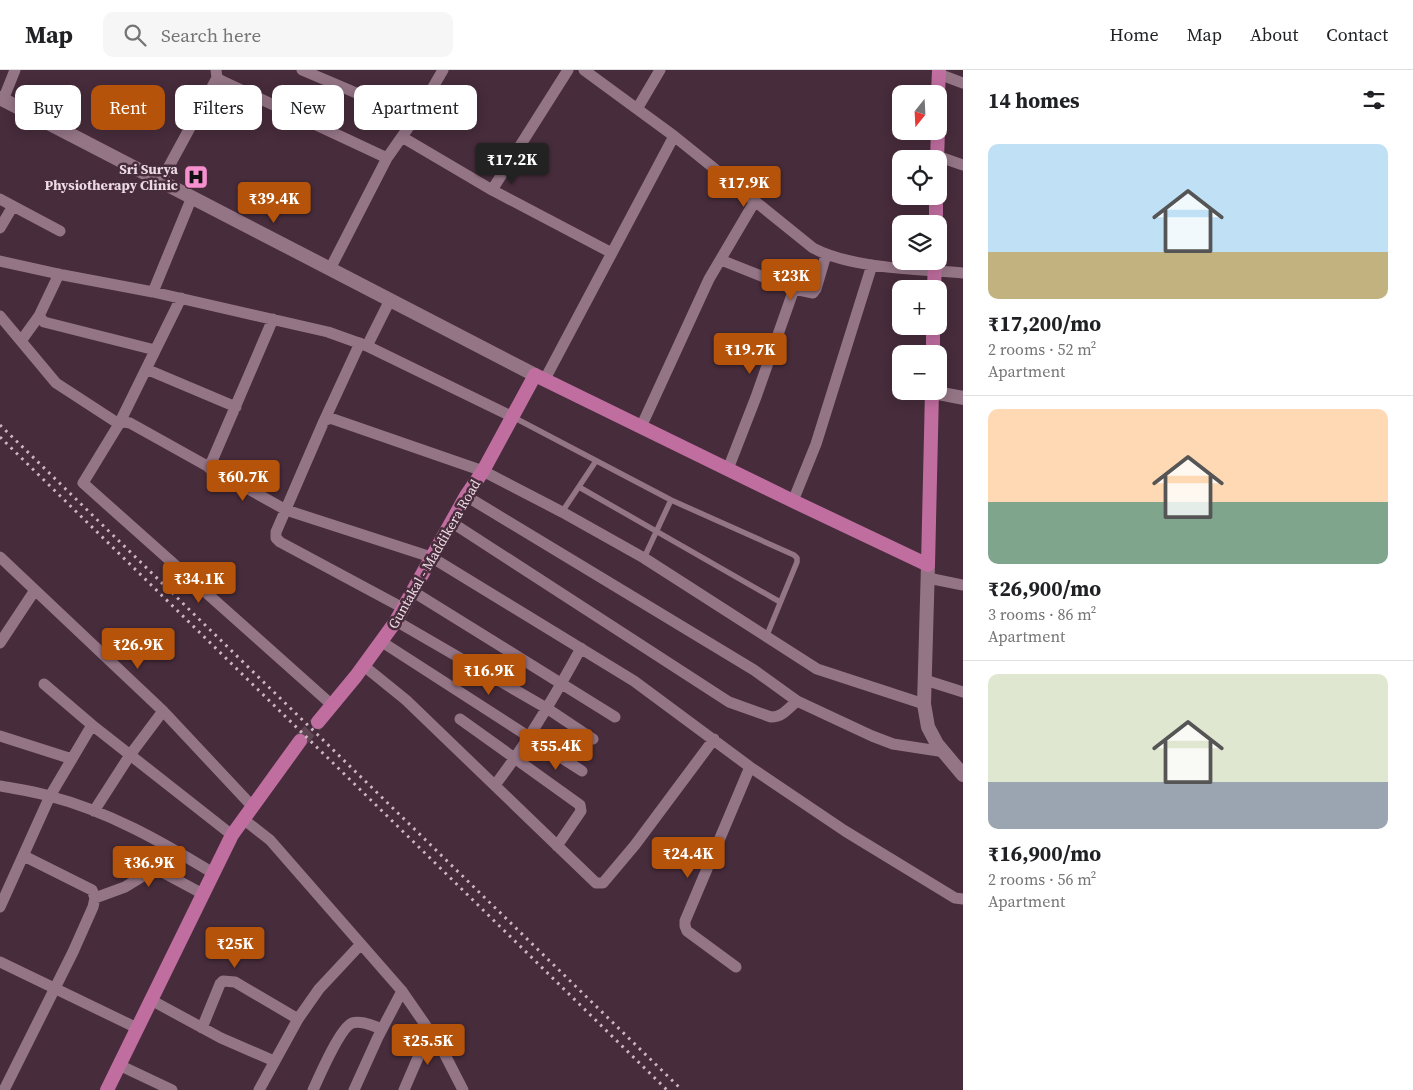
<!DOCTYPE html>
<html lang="en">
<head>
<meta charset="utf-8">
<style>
	:root { --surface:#fff; --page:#f6f6f6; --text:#202124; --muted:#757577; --line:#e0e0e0; --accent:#b45309 }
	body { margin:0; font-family:"Source Serif 4",serif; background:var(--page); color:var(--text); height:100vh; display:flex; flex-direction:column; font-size:19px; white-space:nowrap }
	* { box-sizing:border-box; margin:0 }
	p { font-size:16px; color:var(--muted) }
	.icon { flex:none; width:28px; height:28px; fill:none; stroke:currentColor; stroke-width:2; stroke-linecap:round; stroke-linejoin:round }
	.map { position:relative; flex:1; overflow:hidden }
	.sheet { display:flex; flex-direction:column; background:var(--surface); width:450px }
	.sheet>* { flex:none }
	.top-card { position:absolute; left:15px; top:15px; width:475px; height:45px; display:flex; gap:10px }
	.needle { width:32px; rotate:198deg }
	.tools { position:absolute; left:892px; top:15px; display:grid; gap:10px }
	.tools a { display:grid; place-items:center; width:55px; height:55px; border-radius:10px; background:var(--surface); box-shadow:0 2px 12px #0003; font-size:25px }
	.price { position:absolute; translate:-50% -42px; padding:0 11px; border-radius:5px; background:var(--accent); color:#fff; font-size:16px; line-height:32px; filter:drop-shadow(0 1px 2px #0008) }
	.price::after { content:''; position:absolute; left:50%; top:30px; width:15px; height:11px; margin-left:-8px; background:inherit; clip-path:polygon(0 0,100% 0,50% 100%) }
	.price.on { background:#222; color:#fff }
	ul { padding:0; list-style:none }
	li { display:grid; align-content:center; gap:10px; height:265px; padding:0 25px }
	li+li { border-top:1px solid var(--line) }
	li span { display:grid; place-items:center; height:155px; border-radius:10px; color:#555 }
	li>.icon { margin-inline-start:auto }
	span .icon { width:90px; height:90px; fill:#fffc; stroke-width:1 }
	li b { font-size:21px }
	h2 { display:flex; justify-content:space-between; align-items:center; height:60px; padding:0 25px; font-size:21px }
	.pill { padding:0 18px; border-radius:10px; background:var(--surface); box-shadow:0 2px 12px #0003; font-size:18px; line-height:45px }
	.pill.on { background:var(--accent); color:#fff }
	header { display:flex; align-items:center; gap:30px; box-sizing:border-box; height:70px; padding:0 25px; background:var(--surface); border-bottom:1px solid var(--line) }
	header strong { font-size:24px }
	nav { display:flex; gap:28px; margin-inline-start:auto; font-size:18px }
	.search { width:350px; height:45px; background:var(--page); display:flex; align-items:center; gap:12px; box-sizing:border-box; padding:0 18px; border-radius:10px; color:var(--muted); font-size:19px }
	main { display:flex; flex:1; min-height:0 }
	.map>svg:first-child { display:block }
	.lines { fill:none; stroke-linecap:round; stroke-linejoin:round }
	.primary-tunnel { stroke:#604654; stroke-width:14; stroke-dasharray:14 7; stroke-linecap:butt }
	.service { stroke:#947586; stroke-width:5.5 }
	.minor { stroke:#947586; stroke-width:11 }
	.tertiary { stroke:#947586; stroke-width:14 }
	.primary { stroke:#c06ea0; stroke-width:14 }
	.rail { stroke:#cbb7c1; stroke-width:3; stroke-dasharray:2.5 5; stroke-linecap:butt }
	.labels { text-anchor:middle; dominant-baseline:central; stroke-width:5; stroke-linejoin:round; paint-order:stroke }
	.poi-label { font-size:14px; font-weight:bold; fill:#eddbe4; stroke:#472c3b; text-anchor:end }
	.street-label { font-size:14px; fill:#eddbe4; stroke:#472c3b }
</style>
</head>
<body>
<header>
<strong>Map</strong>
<div class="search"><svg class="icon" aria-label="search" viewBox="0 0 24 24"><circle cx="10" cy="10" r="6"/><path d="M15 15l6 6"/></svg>Search here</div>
<nav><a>Home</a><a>Map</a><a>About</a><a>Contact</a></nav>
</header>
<main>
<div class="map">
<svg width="963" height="1020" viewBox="0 0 963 1020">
	<rect width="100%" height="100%" fill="#472c3b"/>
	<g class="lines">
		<path class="primary-tunnel" d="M300,671L318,652"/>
		<path class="service" d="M513,347L671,430L794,485L797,488V492L767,565
			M579,417L780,532
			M562,442L596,391
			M644,488L671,430"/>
		<path class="minor" d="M216,0L217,8L222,11L387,88
			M302,0L415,48
			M584,0L674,66L813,178C853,199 917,199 963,203
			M939,4L963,13
			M3,30L15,0
			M637,39L660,0
			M402,67L492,120L612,183
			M937,86L963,95
			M161,111L217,8
			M492,120L568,0
			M0,129L60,161
			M0,158L13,136
			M721,190L794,219L813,223L816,219L826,185
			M0,191L63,205L153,222L328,262L367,276L511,346
			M330,199L387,88L415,48L443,0
			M153,222L192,127
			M0,246L56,313L119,354L181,228
			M39,246L44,252L155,280
			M21,271L39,246L59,204
			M367,276L390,230
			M146,299L236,337
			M545,309L674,66
			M324,351L360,273
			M641,357L709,209L755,131
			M209,398L273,249
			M728,399L756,327L794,219
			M466,426L754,600L797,631L872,666L893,674L945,682
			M793,431L816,374L872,195
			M451,452L729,632L771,647C782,647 788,639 797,631
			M0,487L163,641L252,736
			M928,508L963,515
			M412,521L615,647
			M403,538L280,472L276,468V462L324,351L330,348L483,401L562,442L644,488L817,599L924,634
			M396,551L548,639L593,669
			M382,572L582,701
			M0,573L35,520
			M364,596L406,630L596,813H603L635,775L714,669
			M925,610L963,622
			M44,614L92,655L232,765
			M332,635L83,413L119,354L124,352L130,353L286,440L431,487L634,611L750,697L845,761L955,828L963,829
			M460,649L580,735L581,741L557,776
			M0,666L72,689
			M495,715C528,672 555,626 581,578
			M0,716C16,719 33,721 49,726C108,741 162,772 213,803
			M94,741L130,685L163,641
			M243,749L270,770L402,921L442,979L463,1020
			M95,828L125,817L151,801L162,802L203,824
			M0,837L50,726L92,655
			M0,892L137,958
			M736,897L687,861L685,856V851L750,697
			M151,930L221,968L274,991
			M202,958L220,914L223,911L235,912L298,949
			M119,995L172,1020
			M4,1020L73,882L93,837L95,828L92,820L24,786
			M259,1020L298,949L319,919L361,874
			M313,1020C319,1007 340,958 352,953C361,950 373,956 382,959
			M354,1020L378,967L402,921
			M404,1020L429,962"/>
		<path class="tertiary" d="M0,28L535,305
			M932,322L963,328
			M928,495L924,634L928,657L937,674L963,705"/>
		<path class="primary" d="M938,24L939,0
			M937,89L938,61
			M936,154V126
			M934,219L935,191
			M933,284V256
			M318,652L356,606L396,551L466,426L483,401L535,305L793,431L928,495L932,321
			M107,1020L232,765L300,671"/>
		<path class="rail" d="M0,355L682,1020
			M0,367L667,1020"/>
	</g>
	<defs>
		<symbol id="hospital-square" viewBox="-11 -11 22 22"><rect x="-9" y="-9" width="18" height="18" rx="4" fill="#f790ce" stroke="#472c3b"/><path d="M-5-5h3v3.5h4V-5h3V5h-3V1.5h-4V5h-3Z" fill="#111"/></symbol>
	</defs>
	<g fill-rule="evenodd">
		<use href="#hospital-square" x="182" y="93" width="28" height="28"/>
	</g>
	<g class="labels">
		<g class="poi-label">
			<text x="178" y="99">Sri Surya<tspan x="178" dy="16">Physiotherapy Clinic</tspan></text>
		</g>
		<g class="street-label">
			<text transform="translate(434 484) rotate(-60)">Guntakal - Maddikera Road</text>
		</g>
	</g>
</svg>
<div class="tools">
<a><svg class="needle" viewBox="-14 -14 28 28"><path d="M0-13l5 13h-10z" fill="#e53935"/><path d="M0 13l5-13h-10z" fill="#757577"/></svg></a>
<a><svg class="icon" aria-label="locate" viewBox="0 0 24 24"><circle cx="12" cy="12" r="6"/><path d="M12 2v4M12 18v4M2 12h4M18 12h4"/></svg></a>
<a><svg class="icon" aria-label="layers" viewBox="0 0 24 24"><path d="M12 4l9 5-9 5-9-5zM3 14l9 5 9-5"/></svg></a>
<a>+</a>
<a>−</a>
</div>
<b class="price on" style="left:512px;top:115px">₹17.2K</b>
<b class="price" style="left:744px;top:138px">₹17.9K</b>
<b class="price" style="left:274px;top:154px">₹39.4K</b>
<b class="price" style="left:791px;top:231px">₹23K</b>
<b class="price" style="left:750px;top:305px">₹19.7K</b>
<b class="price" style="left:243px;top:432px">₹60.7K</b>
<b class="price" style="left:199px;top:534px">₹34.1K</b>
<b class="price" style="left:138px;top:600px">₹26.9K</b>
<b class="price" style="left:489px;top:626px">₹16.9K</b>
<b class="price" style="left:556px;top:701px">₹55.4K</b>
<b class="price" style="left:688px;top:809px">₹24.4K</b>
<b class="price" style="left:149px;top:818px">₹36.9K</b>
<b class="price" style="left:235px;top:899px">₹25K</b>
<b class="price" style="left:428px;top:996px">₹25.5K</b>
<div class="top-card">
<a class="pill">Buy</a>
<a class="pill on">Rent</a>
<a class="pill">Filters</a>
<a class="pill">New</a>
<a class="pill">Apartment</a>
</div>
</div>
<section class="sheet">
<h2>14 homes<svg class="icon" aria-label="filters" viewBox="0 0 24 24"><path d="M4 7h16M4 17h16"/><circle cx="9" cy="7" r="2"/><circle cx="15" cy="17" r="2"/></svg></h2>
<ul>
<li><span style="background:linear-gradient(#bfe0f5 70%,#c2b280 0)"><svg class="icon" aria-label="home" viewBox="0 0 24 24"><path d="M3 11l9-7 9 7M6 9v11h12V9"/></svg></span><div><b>₹17,200/mo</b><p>2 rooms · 52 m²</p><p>Apartment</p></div></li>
<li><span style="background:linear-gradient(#ffd9b3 60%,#7fa58c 0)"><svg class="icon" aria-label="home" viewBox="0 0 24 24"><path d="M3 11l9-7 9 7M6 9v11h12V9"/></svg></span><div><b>₹26,900/mo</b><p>3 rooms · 86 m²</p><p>Apartment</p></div></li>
<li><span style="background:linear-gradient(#dfe7d0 70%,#9aa5b1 0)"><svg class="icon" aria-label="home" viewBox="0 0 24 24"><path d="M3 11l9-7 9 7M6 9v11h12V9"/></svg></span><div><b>₹16,900/mo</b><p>2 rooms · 56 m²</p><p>Apartment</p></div></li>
</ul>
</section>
</main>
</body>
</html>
